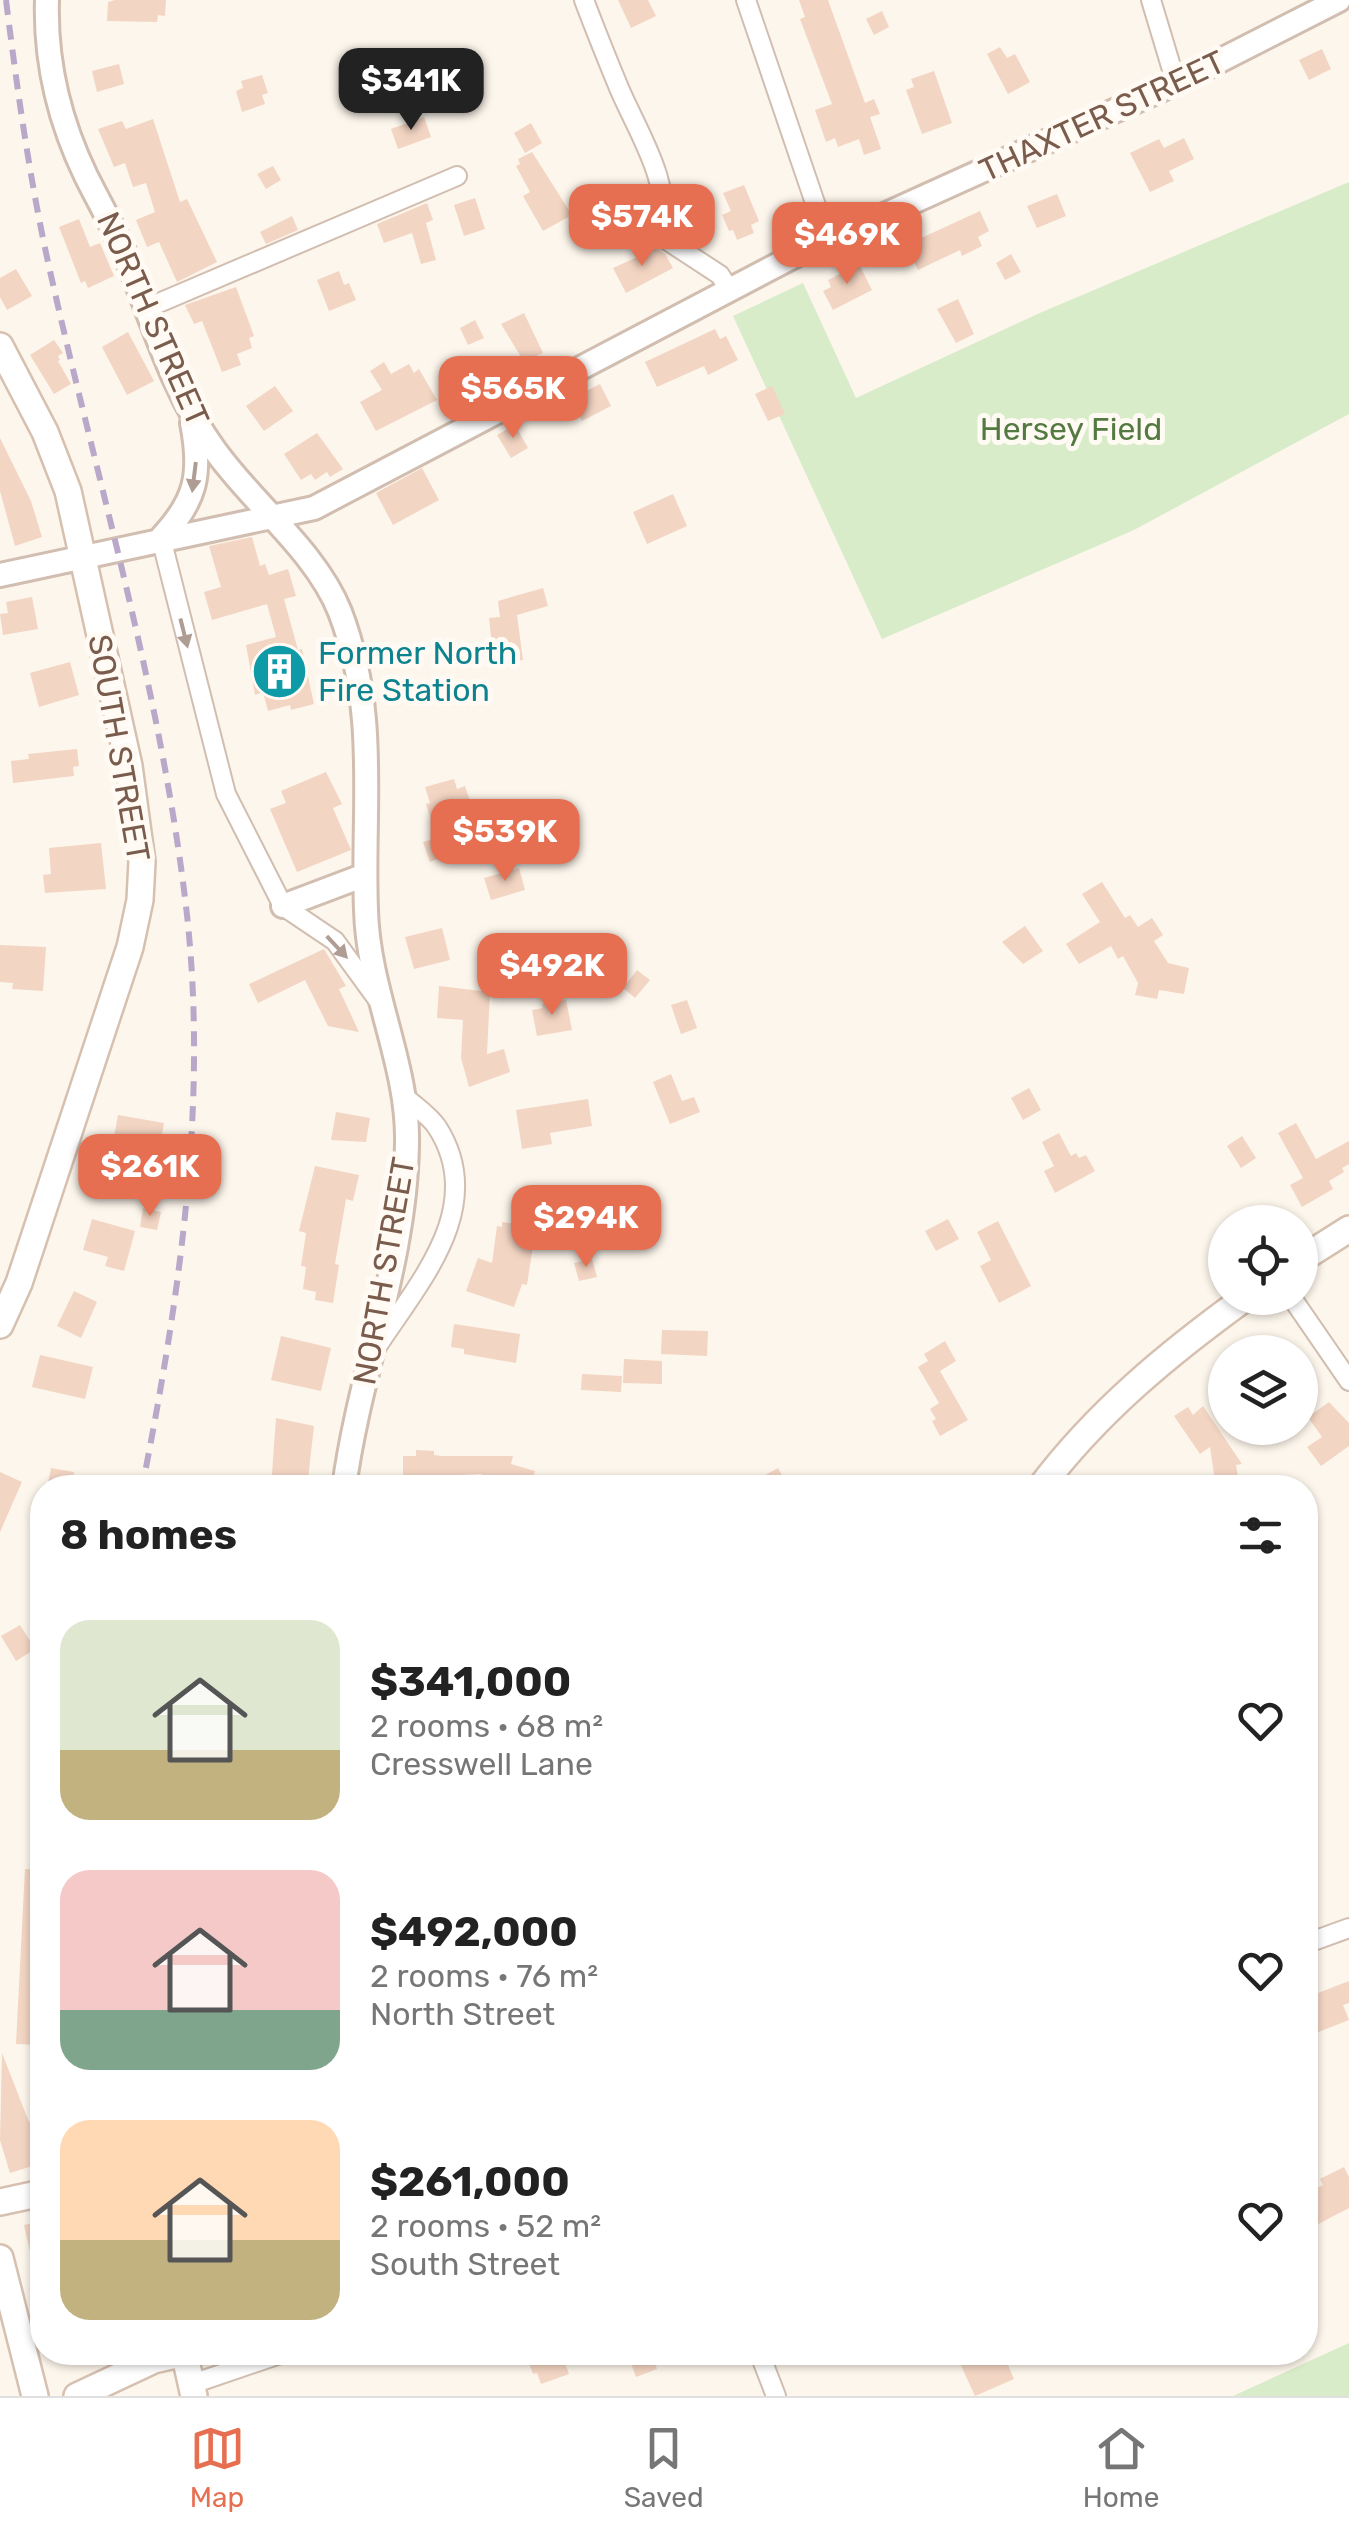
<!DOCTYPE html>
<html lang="en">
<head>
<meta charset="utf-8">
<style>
	:root { --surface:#fff; --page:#f2f2f2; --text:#222; --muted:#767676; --line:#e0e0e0; --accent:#e76f51 }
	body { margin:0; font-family:Rubik,sans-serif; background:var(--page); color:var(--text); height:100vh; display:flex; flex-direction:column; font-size:38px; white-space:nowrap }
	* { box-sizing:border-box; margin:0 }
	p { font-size:32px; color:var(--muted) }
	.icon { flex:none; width:55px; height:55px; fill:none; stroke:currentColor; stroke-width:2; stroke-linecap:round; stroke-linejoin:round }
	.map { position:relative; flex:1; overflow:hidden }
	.details { position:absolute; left:30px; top:1475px; width:1288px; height:890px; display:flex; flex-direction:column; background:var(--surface); border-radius:40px; box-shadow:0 2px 8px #0004 }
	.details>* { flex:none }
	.buttons { position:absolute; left:1208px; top:1205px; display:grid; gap:20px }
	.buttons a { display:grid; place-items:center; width:110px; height:110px; border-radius:50%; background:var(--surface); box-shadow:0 2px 8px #0004; font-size:50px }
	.price { position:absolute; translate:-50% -85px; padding:0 22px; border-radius:20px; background:var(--accent); color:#fff; font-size:32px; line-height:65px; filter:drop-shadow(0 2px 5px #0008) }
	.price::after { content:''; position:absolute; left:50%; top:60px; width:30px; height:22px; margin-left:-15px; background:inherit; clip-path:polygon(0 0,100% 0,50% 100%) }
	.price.on { background:#222; color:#fff }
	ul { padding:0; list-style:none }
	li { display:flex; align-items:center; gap:30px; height:250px; padding:0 30px }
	li span { display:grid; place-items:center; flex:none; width:280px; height:200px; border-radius:30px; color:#555 }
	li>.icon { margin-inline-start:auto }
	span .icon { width:120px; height:120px; fill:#fffc; stroke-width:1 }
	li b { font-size:42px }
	h2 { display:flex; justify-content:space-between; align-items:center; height:120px; padding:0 30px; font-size:42px }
	.tab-bar { display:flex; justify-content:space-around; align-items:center; height:140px; border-top:2px solid var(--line); background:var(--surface); font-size:28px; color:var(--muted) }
	.tab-bar a { display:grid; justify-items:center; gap:5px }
	.tab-bar .on { color:var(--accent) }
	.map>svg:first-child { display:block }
	.green { fill:#d8ecc9 }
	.building { fill:#f3d5c3 }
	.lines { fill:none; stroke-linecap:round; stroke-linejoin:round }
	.minor-casing { stroke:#d1beb0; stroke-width:22 }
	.tertiary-casing { stroke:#d1beb0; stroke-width:28 }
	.secondary-casing { stroke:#d6c0b0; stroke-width:30 }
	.minor { stroke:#fff; stroke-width:18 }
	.tertiary { stroke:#fff; stroke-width:22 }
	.secondary { stroke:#fff; stroke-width:25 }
	.rail { stroke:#b9a8c9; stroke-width:6; stroke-dasharray:15 10; stroke-linecap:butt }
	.oneway { fill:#af9d94 }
	.labels { text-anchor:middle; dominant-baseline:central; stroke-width:10; stroke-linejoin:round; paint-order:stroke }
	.street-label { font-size:32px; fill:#7a5c4d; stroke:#fffaf3 }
	.park-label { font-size:32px; fill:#537a41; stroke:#fffaf3 }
	.culture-label { font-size:32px; fill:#0d838f; stroke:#fffaf3; text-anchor:start }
</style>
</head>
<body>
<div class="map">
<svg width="1349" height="2396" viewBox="0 0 1349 2396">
	<rect width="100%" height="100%" fill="#fdf6ec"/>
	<path class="green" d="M1349,182V414L1134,530L882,639L733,316L803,283L856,398L1042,312Z
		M1349,2343V2396H1233Z"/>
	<path class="building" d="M115,0H166L165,16L158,15L157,22L107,21L108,2Z
		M618,0H648L656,16L631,28Z
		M799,0H828L865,103L874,99L880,114L870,117L881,149L864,155L859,139L838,147L835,138L826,142L815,110L832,104L800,19L805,17Z
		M882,11L889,27L874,35L866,19Z
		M1000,47L1007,58L1015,54L1030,82L1008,94L987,54Z
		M1322,49L1331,69L1309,80L1299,60Z
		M119,64L124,84L97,92L92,71Z
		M400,71L404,87L368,98L363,82Z
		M934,71L952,123L922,134L906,90L914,87L911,79Z
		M262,75L268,93L262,95L265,104L242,112L236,91L243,88L241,81Z
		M424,117L431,137L398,149L391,129Z
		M153,119L180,202L187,199L217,262L177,282L159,242L147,247L136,220L155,212L146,183L133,187L125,163L114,167L98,129L122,121L126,129Z
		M531,123L542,143L525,153L514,133Z
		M1184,138L1194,159L1169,171L1174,181L1150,192L1130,153L1159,139L1164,148Z
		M532,152L572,215L543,231L523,196L530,192L516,166L520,164L518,159Z
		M273,166L281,180L266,189L257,174Z
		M744,185L759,221L751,225L754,233L737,240L733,230L729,231L722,215L731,211L723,193Z
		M1057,194L1066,216L1037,228L1027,206Z
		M475,198L485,229L464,236L454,205Z
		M427,203L433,220L426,223L436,260L421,264L412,233L384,243L377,224Z
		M980,211L989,231L978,237L982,246L962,256L960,250L918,270L906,245Z
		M292,216L298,230L266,244L260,232Z
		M79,219L90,247L100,243L114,276L88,288L85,281L81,283L59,227Z
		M657,248L665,254L673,268L626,293L613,268Z
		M1011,254L1021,272L1005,280L996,263Z
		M859,264L872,290L833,310L823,291L831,287L828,280Z
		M16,269L32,296L7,310L0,297V278Z
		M339,271L344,285L349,283L356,300L329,311L317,280Z
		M236,287L254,336L249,338L252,348L237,354L241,365L222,372L202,321L194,324L185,305Z
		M958,299L974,334L956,343L937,309Z
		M524,313L543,353L524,362L501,324Z
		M475,320L484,338L468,345L460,328Z
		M715,329L720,339L726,336L738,360L708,375L704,366L657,387L645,362Z
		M128,332L154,381L127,395L102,347Z
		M54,340L63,353L58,356L60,360L58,361L71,384L54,394L30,355Z
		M384,362L391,374L409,364L414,373L419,369L437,400L376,431L360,402L382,390L370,371Z
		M600,384L611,406L582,421L571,399Z
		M275,386L293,411L264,431L246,406Z
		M772,386L785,414L768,421L755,394Z
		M515,425L528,448L511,458L497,435Z
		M317,433L343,469L330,477L327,472L315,480L311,474L301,480L284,454Z
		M0,438L31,501L42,537L15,546L0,491Z
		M422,468L439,500L393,525L376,493Z
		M673,494L687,526L647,544L633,512Z
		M252,537L260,566L265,564L269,575L288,569L296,596L284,599L298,650L302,649L314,704L291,710L290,705L268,711L263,692L255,695L246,645L276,637L267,604L212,620L204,592L221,587L209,546Z
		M543,588L548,606L517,615L523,660L494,663L489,618L500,617L498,601Z
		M32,597L38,629L3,635L0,614L8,613L6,602Z
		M70,662L79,695L39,707L30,673Z
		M77,749L79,766L73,767L74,776L13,783L11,761L29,759L28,754Z
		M326,772L342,804L333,808L351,850L297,872L270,809L286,803L281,791Z
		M454,779L457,789L465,786L484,842L430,862L423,842L437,838L426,804L430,803L425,787Z
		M101,843L106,889L45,893L43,875L51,874L49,848Z
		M519,868L525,890L491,900L484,878Z
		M1102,882L1125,918L1130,915L1138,927L1152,918L1163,935L1154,941L1168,963L1189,968L1184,994L1159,990L1157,999L1135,995L1138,983L1123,956L1118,959L1111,946L1079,964L1066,944L1100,922L1082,894Z
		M1025,926L1043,951L1023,964L1002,942Z
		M442,928L450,960L414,969L405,937Z
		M0,945L46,947L43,991L12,989L13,983L0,982Z
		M324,949L346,986L339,989L359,1032L328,1026L305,980L258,1003L249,984Z
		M637,970L650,980L635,998L623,988Z
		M439,986L490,992L487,1054L504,1049L510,1072L469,1087L461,1058L463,1020L437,1018Z
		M566,1000L572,1030L537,1036L532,1010L543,1008L542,1004Z
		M687,1000L697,1028L681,1034L671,1005Z
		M671,1074L682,1101L694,1097L700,1112L670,1124L653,1082Z
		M1029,1088L1041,1110L1023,1120L1011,1098Z
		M588,1099L592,1126L550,1133L552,1144L522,1149L516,1110Z
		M336,1112L370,1118L366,1142L331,1140Z
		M118,1115L164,1123L160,1145L114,1137Z
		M1296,1123L1316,1159L1349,1141V1164L1342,1168L1344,1172L1329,1181L1333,1189L1302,1207L1290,1185L1303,1178L1278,1133Z
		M1059,1133L1071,1156L1076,1153L1079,1158L1086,1155L1095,1171L1055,1193L1044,1171L1054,1166L1042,1142Z
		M1242,1136L1256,1158L1241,1168L1227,1146Z
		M315,1166L359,1175L353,1201L346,1199L335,1264L339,1265L333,1303L315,1300L316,1292L303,1289L306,1267L301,1266L306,1233L299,1231Z
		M545,1206L546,1222L528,1223V1207Z
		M143,1208L161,1212L157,1230L140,1227Z
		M92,1219L135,1231L124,1271L105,1266L108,1257L83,1250Z
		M948,1219L959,1239L936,1251L925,1231Z
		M998,1221L1031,1286L999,1303L980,1266L991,1260L977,1232Z
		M502,1222L536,1226L527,1285L522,1284L514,1307L466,1291L478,1258L492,1263L497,1226L502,1227Z
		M592,1259L597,1277L579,1281L574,1263Z
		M74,1291L97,1302L81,1338L57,1326Z
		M454,1324L520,1334L516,1363L464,1354V1349L451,1347Z
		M662,1330L708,1331L707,1356L661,1354Z
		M281,1336L331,1348L321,1391L271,1380Z
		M945,1341L956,1361L940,1371L968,1420L940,1436L932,1421L936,1419L930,1409L939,1403L918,1367L928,1361L924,1354Z
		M40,1355L93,1367L85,1399L32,1387Z
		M624,1359L662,1361V1384L623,1383Z
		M582,1374L622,1376L621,1392L581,1390Z
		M1329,1402L1349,1423V1446L1321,1466L1307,1447L1322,1437L1308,1417Z
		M1203,1406L1242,1464L1236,1465L1240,1488H1216L1210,1447L1200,1454L1174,1416L1188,1407L1193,1415Z
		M276,1418L314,1426L307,1488H271Z
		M416,1450L434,1451V1455L441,1456H513L511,1464L535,1471L530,1488H504L506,1482L480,1474L403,1478V1456H416Z
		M51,1468L74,1472L71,1488H47Z
		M778,1468L789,1488H741Z
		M0,1472L22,1482L0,1532Z
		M20,1625L35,1649L16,1661L1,1636Z
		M25,1869L42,1870V2045L16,2044Z
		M1349,1981V2003L1343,2005L1349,2020L1316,2033L1305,1998Z
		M2,2053L29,2122L32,2121L42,2155V2163L10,2173L0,2140Z
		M1344,2167L1349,2177V2208L1305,2231V2194L1323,2185L1320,2179Z
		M42,2221V2278H36L24,2225Z
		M525,2352H561L569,2374L541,2384L537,2373L533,2374Z
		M627,2352H651L657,2369L636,2377Z
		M972,2352H990L995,2363L1005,2358L1014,2379L975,2396L958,2359Z"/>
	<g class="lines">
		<defs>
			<path id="minor" d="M584,0C595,29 607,59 619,88C641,139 671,180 662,237L720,275L730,291
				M746,0L828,241
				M1151,0L1176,83
				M147,308L457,176
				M161,538L226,794L283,906L335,941L378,1000
				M1292,1298L1349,1381
				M378,1345C420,1281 488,1206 437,1127C429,1115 413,1105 403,1095
				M1305,1944L1349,1928
				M759,2352L776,2396
				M192,2384L286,2352"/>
			<path id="tertiary" d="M47,0C45,62 59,120 86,176C99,202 114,228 125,254C152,319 173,393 214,449C252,503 316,551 340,612C379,714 362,806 366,910C368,991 409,1065 407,1144C406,1261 359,1373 344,1488
				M161,538C196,501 202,474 192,423
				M0,575L314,508L798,254L1176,83L1339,0
				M283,906L365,875"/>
			<path id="secondary" d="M0,346L45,432L68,491L129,766L142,862L140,900L130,947L19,1283L0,1325
				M1300,1260L1349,1229
				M1040,1488C1097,1412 1169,1353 1245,1298
				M0,2202L42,2193
				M0,2258L35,2396
				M184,2352L194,2396
				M77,2396L154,2360L184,2353"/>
		</defs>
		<use href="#minor" class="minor-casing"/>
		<use href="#tertiary" class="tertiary-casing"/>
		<use href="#secondary" class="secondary-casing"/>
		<use href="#minor" class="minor"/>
		<use href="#tertiary" class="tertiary"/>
		<use href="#secondary" class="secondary"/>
		<path class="rail" d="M6,0C17,88 29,175 48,262C96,479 162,693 187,915C208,1107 179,1300 142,1488"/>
	</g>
	<defs><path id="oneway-solid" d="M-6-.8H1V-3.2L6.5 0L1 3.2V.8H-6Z" transform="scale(2.5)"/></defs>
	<g class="oneway">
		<use href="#oneway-solid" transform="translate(194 477) rotate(97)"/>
		<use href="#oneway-solid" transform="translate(184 633) rotate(76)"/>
		<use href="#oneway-solid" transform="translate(337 947) rotate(47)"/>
	</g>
	<defs>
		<symbol id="building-disc" viewBox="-11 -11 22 22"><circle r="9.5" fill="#0f9aa8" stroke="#fffaf3"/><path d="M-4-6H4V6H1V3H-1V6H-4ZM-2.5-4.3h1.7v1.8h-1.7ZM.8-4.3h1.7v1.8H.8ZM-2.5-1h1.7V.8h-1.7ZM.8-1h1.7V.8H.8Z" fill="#fff"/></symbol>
	</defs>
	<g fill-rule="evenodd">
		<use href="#building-disc" x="248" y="640" width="63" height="63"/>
	</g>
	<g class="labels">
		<g class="street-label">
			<text transform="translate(1102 116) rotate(-25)">THAXTER STREET</text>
			<text transform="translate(153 319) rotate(66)">NORTH STREET</text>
			<text transform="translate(119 748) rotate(80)">SOUTH STREET</text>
			<text transform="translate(384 1271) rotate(-80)">NORTH STREET</text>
		</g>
		<g class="park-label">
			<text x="1071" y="429">Hersey Field</text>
		</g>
		<g class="culture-label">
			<text x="318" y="653">Former North<tspan x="318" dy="37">Fire Station</tspan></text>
		</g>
	</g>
</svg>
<div class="buttons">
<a><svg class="icon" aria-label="locate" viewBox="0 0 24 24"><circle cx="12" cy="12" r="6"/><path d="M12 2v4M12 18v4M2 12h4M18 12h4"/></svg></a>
<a><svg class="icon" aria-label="layers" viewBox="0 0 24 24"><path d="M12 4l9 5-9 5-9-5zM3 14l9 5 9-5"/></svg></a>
</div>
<b class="price on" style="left:411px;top:133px">$341K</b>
<b class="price" style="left:642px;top:269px">$574K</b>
<b class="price" style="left:847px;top:287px">$469K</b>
<b class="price" style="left:513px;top:441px">$565K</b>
<b class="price" style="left:505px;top:884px">$539K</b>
<b class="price" style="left:552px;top:1018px">$492K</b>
<b class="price" style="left:150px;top:1219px">$261K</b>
<b class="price" style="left:586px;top:1270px">$294K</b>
<section class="details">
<h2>8 homes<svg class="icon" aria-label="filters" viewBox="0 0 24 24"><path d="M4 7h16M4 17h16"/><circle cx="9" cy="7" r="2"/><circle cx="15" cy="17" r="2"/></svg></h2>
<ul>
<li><span style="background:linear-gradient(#dfe7d0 65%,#c2b280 0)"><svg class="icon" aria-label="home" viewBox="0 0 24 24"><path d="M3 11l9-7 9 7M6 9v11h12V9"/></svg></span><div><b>$341,000</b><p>2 rooms · 68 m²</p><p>Cresswell Lane</p></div><svg class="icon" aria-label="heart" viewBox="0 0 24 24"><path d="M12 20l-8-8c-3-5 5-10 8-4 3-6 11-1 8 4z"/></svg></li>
<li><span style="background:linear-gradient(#f6c9c9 70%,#7fa58c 0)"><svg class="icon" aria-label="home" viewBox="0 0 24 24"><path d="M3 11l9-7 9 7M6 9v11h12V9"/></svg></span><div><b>$492,000</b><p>2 rooms · 76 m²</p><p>North Street</p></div><svg class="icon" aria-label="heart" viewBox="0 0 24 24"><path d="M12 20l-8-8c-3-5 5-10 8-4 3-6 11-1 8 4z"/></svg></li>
<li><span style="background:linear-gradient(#ffd9b3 60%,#c2b280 0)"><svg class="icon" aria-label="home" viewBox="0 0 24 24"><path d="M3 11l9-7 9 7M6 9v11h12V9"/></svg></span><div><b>$261,000</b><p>2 rooms · 52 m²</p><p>South Street</p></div><svg class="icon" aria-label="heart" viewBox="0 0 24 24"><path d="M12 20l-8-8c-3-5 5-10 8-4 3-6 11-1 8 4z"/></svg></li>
</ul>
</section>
</div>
<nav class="tab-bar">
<a class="on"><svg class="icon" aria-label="map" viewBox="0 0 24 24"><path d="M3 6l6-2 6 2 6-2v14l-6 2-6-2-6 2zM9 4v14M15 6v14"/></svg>Map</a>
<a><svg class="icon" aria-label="saved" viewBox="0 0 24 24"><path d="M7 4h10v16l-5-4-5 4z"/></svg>Saved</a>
<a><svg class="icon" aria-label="home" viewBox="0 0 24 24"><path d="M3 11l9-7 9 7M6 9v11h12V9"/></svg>Home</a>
</nav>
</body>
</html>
